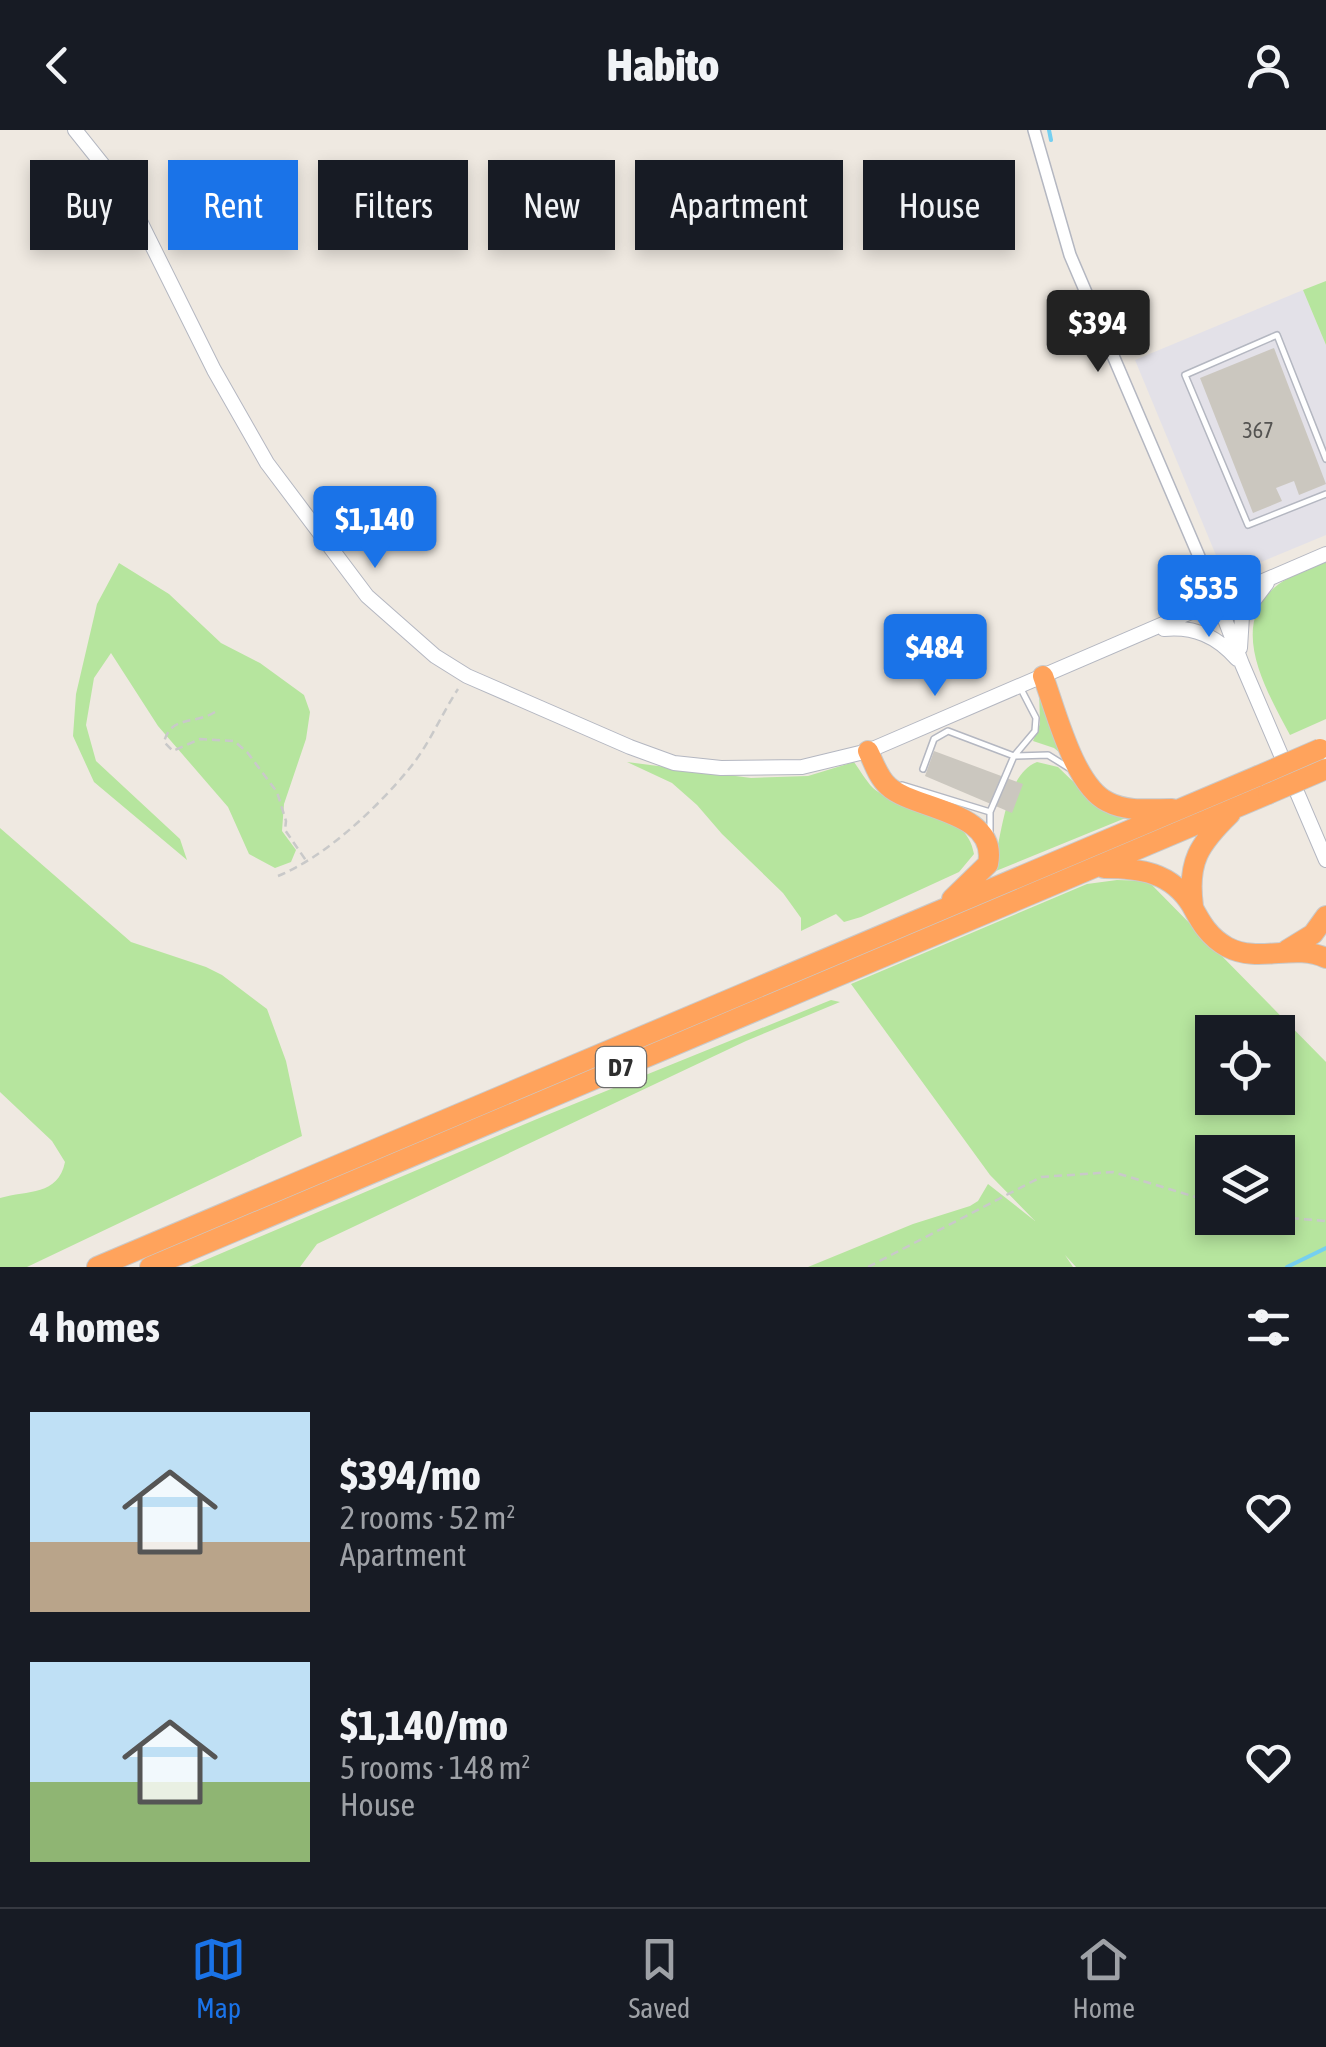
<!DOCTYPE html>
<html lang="en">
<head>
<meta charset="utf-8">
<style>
	:root { --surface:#171b24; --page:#242831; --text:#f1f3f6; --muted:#9ea1a6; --line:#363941; --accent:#1a73e8 }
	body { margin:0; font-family:"Asap Condensed",sans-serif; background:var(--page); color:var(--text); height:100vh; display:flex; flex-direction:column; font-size:38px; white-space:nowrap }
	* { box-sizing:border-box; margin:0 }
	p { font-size:32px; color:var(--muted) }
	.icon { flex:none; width:55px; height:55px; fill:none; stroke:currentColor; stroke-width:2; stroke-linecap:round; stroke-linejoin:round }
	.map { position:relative; height:1137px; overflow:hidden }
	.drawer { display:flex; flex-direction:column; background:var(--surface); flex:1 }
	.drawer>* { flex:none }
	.banner { position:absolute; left:30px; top:30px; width:1268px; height:90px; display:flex; gap:20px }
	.fabs { position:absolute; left:1195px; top:885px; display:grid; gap:20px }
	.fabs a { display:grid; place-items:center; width:100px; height:100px; border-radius:0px; background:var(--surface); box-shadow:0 5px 15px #0003; font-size:50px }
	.price { position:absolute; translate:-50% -85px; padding:0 22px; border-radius:10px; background:var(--accent); color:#fff; font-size:32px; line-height:65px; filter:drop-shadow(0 2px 5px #0008) }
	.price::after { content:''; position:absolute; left:50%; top:60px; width:30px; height:22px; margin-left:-15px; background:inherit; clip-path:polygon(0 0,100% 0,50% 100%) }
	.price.active { background:#222; color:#fff }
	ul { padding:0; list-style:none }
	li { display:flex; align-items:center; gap:30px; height:250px; padding:0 30px }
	li span { display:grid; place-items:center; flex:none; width:280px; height:200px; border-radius:0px; color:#555 }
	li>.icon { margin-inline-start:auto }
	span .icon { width:120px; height:120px; fill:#fffc; stroke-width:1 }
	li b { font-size:42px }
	h2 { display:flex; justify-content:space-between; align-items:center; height:120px; padding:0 30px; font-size:42px }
	.pill { padding:0 35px; border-radius:0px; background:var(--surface); box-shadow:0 5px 15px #0003; font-size:35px; line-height:90px }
	.pill.active { background:var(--accent); color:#fff }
	header { display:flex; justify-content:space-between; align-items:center; height:130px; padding:0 30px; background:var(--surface); font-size:45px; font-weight:800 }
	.tab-bar { display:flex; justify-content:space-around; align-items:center; height:140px; border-top:2px solid var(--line); background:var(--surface); font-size:28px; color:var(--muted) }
	.tab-bar a { display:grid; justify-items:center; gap:5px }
	.tab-bar .active { color:var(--accent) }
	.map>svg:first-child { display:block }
	.industrial { fill:#e3e1e8 }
	.green { fill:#b6e59e; fill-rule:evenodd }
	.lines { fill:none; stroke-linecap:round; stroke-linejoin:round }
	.stream { stroke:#75cff0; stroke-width:4 }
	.building { fill:#cbc7bf }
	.service-casing { stroke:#b4b7c1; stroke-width:8 }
	.minor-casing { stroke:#b4b7c1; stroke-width:14 }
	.tertiary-casing { stroke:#b4b7c1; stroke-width:16 }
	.motorway-casing { stroke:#c9c9c9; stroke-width:22 }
	.path { stroke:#c9c9c9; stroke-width:2.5; stroke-dasharray:8 5; stroke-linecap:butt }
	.service { stroke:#fff; stroke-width:5 }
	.minor { stroke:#fff; stroke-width:11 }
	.tertiary { stroke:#fff; stroke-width:14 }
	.motorway { stroke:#ffa35c; stroke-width:20 }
	.motorway-bridge-casing { stroke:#c9c9c9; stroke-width:22; stroke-linecap:butt }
	.motorway-bridge { stroke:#ffa35c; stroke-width:20 }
	.labels { text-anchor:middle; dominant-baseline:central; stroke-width:8; stroke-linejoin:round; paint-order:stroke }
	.number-label { font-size:22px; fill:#555452 }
	.shield { fill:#fff; stroke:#6d6d6d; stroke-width:2.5 }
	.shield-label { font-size:25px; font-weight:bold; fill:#2e2e2e }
</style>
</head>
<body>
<header><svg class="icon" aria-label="back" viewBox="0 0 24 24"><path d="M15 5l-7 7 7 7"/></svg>Habito<svg class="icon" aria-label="person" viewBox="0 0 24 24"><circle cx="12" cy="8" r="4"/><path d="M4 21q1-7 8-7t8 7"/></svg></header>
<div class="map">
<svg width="1326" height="1137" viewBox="0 0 1326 1137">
	<rect width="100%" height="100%" fill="#efe9e1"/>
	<path class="industrial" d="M1303,160L1326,215V405L1225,447L1135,230Z"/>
	<path class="green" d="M1326,151V215L1303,160Z
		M1326,432V589L1290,605C1264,556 1221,485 1290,447C1301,441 1314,437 1326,432Z
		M119,433L169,464L221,513L260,533L304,565L310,582L306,609L284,674L282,701L296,720L291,732L275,738L249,724L228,677L158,596L111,523L94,548L86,595L96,631L180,709L187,730L94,652L73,606L76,564L97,474Z
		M1039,559L1065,627L1054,618L1033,611L1040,594Z
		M627,632L751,648L808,646L854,632C860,640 866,651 873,658C901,682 967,677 974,724L959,742L861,787L844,792L836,784L801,801V788L783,763L722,704L697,675L672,653Z
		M1037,632L1058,637L1087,665L1128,687L991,743C1002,713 1003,645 1037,632Z
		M0,698L131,812L206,837L222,845L267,879L286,931L302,1006L27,1137H0V1068C28,1060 58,1066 65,1032L52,1011L0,962Z
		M1117,750L1148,751L1326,932V1137H1076L1065,1125L1073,1137H808L913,1094L970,1076L978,1071L988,1054L1035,1091L990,1045L851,854L1087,754ZM1212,902H1278V968H1212ZM1212,1022H1278V1088H1212Z
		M831,870L840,872L746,911L317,1114L300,1137H189L537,989Z"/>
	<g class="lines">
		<path class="stream" d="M1049,0L1051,10
			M1287,1137L1326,1118"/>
	</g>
	<path class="building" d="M1274,218L1326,354L1299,365L1294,351L1276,358L1282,371L1253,383L1200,248Z
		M934,621L1023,654L1012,683L925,646Z"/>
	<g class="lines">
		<defs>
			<path id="service" d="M1326,329L1277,205L1185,245L1248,395L1326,364
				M923,639L934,609L948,601L1014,626L1048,625L1069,638
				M902,655L990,682
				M990,702V682L1014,626L1035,601L1036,588L1021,559"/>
			<path id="minor" d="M1034,0L1070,125L1218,471"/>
			<path id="tertiary" d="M75,0L127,65L214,240L267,333L367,466L435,526L467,546L630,617L674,633L721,638L802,637L868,621L1326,424
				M1218,471L1242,534L1326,730
				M1164,499C1194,496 1217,506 1237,529
				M1240,518L1242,486L1267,453"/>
			<path id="motorway" d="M1043,546C1056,581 1074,656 1108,672C1127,682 1151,679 1172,679
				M868,621C874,633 878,647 888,656C913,680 999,680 988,734L952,769
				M1104,738C1139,738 1172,742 1192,776C1201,793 1209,807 1227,817C1259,834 1294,813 1326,828
				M1193,776C1187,732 1199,714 1230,684
				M1287,820L1313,804L1326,786
				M97,1137L1258,646
				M150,1137L1268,664"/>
		</defs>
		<use href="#service" class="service-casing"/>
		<use href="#minor" class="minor-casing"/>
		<use href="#tertiary" class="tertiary-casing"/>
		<use href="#motorway" class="motorway-casing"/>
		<path class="path" d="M215,582C194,595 171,585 164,612L173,621L200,609L234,611L247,622L277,662L286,691L285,700L307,732
			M278,746C325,727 377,678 409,639C429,615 441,585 458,559
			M1278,1087L1326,1091
			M868,1137L1041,1047L1113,1042L1212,1072"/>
		<use href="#service" class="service"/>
		<use href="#minor" class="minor"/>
		<use href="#tertiary" class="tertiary"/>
		<use href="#motorway" class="motorway"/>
		<defs>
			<path id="motorway-bridge" d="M1258,646L1320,619
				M1268,664L1326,639"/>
		</defs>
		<use href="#motorway-bridge" class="motorway-bridge-casing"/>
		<use href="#motorway-bridge" class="motorway-bridge"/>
	</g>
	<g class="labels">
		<g class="number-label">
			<text x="1258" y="300">367</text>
		</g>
		<rect class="shield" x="596" y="917" width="50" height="40" rx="8"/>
		<g class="shield-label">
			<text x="621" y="937">D7</text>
		</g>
	</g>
</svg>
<div class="fabs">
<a><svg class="icon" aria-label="locate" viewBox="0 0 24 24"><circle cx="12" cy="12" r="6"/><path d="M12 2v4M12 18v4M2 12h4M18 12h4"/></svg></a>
<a><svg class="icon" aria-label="layers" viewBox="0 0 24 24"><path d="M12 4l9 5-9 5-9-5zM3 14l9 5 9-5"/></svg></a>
</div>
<b class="price active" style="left:1098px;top:245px">$394</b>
<b class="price" style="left:375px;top:441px">$1,140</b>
<b class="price" style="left:1209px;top:510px">$535</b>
<b class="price" style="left:935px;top:569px">$484</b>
<div class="banner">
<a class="pill">Buy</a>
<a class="pill active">Rent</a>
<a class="pill">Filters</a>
<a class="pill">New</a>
<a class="pill">Apartment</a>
<a class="pill">House</a>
</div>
</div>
<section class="drawer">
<h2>4 homes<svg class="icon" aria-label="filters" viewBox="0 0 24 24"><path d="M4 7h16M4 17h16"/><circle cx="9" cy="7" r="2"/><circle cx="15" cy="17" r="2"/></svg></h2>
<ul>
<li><span style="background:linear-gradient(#bfe0f5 65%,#b9a48a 0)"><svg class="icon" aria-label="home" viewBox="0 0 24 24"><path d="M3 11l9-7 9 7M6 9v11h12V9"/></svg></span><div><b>$394/mo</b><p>2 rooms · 52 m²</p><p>Apartment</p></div><svg class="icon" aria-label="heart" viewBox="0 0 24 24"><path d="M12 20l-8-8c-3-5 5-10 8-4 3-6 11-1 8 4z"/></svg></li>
<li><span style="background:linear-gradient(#bfe0f5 60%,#8fb573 0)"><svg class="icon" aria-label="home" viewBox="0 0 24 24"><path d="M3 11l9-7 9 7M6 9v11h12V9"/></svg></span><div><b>$1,140/mo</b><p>5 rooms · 148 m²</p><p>House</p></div><svg class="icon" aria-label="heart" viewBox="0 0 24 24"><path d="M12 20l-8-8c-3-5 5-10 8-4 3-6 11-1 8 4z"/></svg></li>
</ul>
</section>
<nav class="tab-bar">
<a class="active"><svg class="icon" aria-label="map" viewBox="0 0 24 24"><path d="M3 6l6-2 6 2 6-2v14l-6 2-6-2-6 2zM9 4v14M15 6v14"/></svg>Map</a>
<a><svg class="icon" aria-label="saved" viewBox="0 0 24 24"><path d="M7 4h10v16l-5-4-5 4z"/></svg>Saved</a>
<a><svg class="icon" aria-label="home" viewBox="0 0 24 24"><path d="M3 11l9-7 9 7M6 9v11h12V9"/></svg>Home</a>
</nav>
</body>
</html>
